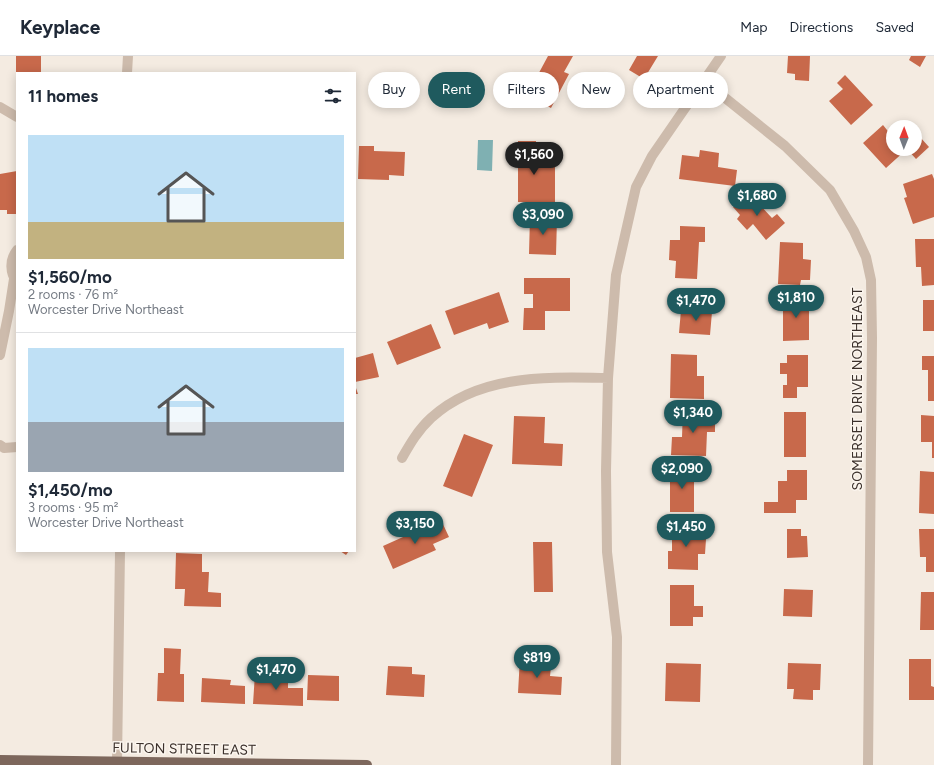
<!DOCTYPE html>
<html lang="en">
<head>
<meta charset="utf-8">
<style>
	:root { --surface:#fff; --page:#f6f6f7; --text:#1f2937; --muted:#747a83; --line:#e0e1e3; --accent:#1f5a5e }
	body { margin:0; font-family:Figtree,sans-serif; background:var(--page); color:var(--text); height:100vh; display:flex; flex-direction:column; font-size:15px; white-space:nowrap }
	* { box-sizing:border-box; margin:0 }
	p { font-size:13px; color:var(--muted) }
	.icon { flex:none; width:22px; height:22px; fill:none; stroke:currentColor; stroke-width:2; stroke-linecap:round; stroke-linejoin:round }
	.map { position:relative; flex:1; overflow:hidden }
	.drawer { position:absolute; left:16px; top:16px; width:340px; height:480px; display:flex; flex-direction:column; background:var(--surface); border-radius:0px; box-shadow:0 2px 10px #0003 }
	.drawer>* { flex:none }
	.hud { position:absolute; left:368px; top:16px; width:380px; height:36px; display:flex; gap:8px }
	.needle { width:26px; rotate:1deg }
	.buttons { position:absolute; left:886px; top:64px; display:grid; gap:8px }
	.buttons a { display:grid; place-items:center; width:36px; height:36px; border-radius:50%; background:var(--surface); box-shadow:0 2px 10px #0003; font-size:20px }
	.price { position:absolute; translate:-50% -34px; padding:0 9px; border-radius:14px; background:var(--accent); color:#fff; font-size:13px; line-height:26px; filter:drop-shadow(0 1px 2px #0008) }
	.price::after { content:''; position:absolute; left:50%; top:24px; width:12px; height:9px; margin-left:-6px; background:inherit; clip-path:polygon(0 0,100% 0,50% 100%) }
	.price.on { background:#222; color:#fff }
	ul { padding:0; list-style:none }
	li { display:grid; align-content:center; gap:8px; height:212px; padding:0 12px }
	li+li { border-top:1px solid var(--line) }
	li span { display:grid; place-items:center; height:124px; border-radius:0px; color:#555 }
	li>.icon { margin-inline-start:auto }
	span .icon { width:72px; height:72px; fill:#fffc; stroke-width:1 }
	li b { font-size:17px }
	h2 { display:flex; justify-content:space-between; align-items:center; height:48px; padding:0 12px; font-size:17px }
	.pill { padding:0 14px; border-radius:18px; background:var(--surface); box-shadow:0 2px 10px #0003; font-size:14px; line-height:36px }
	.pill.on { background:var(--accent); color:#fff }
	header { display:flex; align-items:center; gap:24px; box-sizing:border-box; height:56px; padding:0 20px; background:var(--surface); border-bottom:1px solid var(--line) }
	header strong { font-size:19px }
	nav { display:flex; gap:22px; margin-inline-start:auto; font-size:14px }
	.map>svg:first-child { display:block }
	.water { fill:#7fb0b2 }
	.building { fill:#c8694b }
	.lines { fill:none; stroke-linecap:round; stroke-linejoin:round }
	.minor { stroke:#cdbbac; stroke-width:10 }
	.major { stroke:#7d675c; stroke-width:10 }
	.labels { text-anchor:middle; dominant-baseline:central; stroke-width:3; stroke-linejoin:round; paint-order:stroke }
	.street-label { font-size:14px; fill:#3b302b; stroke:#fbf5ee }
</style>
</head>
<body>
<header>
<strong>Keyplace</strong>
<nav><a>Map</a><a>Directions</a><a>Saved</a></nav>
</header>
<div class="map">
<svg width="934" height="709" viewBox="0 0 934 709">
	<rect width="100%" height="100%" fill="#f4ebe1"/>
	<path class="water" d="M478,84H493L492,115L477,114Z"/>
	<path class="building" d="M16,0H41V17H16Z
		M548,0H573L564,16L569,18L551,52L527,39Z
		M637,0H658L644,23L629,14Z
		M788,0H810L809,25L795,24V18L787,17Z
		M911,0H926L920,11L909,4Z
		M845,19L873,49L851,69L829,45L843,33L837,27Z
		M883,69L891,79L893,77V93H915V86L920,81L929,91L916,103L907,93L886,112L863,87Z
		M518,85H536V107H555V146H518Z
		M359,90H374V95L405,96L404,120L389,119V124L358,123Z
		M700,94L719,97L718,111L737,114L735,130L679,123L682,99L699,101Z
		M17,115V158H7V154H0V118Z
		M932,118L934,123V161L913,168L904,142L907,141L903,128Z
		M749,137L772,162L777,158L785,167L766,184L753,168L747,174L737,163L740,159L733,151Z
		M530,161L557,162L556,199L529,198Z
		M680,170L705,171V186H699L697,223L675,222L676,205L669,204L670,184H680Z
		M915,183H934V229L922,230L921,211H916Z
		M780,186L803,187V203L811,204L810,224H801L800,229L778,228Z
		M524,222H570V255H545V274H523L524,252H533V238H524Z
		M499,236L509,266L489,273L487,267L454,279L445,255Z
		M783,242H809V284L783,285Z
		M923,244H934V275H923Z
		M681,254L712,256L710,279L679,277Z
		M431,268L441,292L397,309L387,286Z
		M373,297L379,321L355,326V302Z
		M671,298L697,299V320H704V343L670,342Z
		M787,299H808V331H797V342H783V329H787V318H780V307H787Z
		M922,300H934V345H928V314H922Z
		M355,329L358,338H355Z
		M683,353L708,354L707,364H715V376H707L706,400L671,399L672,381H682Z
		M784,356H806V401H784Z
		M921,359L934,360V402H932V386H921Z
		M514,360L545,361L544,387L563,388L562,410L512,408Z
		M464,378L493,389L472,441L443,430Z
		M670,411H694V456H670Z
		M787,414H807V444H796V457H764V446H778V425H787Z
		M920,415L934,416V458L919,457Z
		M441,464L449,481L433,488L436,494L393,513L383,490Z
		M672,470H701V483H706L705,498H698V514L668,513V495H672Z
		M787,473H801V480H807L808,501L787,502Z
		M919,473H934V516H926V501H920Z
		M533,486H552L553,536H534Z
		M340,495H349L346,499Z
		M176,497L202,498V516H209L208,536L221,537V551L184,550L185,533H175Z
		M670,529H694V550H703V561H693V570H670Z
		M784,533L813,534L812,561L783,560Z
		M921,536H934V574H920Z
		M164,592L181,593L180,618H184V646L157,645L158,617H164Z
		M520,601L539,602V611H551L550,620L562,621L561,639L518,637Z
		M909,603H931V630L934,631V644H909Z
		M666,607L701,608L700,646L665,645Z
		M788,607L821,608L820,634H813V644L793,643L794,633H787Z
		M388,610L412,611V618L425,619L424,641L386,639Z
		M255,617L288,619V632H303V650L253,648Z
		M308,619L339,620V645L307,644Z
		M202,622L231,624L230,629L245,630V648L201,646Z"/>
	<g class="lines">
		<path class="minor" d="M127,17L128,0
			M704,25L785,90L830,134L854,175L866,201L871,224L872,282L868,709
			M0,51L17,61
			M17,227C10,217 9,204 17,194
			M0,299L9,255L14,223
			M0,389L4,392L17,391
			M402,402C410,388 418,374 431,362C479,318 546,321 608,322
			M117,706L120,495
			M616,709L617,581L607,496L606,415L608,322L616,219L636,131L652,100L721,0"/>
		<path class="major" d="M0,704L367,709"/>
	</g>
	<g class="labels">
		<g class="street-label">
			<text transform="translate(857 333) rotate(-90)">SOMERSET DRIVE NORTHEAST</text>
			<text transform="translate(184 693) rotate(1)">FULTON STREET EAST</text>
		</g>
	</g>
</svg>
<div class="buttons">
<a><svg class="needle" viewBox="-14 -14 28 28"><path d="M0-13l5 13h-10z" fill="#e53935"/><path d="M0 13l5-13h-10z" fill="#747a83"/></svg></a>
</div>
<b class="price on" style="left:534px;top:120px">$1,560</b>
<b class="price" style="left:757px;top:161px">$1,680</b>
<b class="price" style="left:543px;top:180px">$3,090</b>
<b class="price" style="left:796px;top:263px">$1,810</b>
<b class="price" style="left:696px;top:266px">$1,470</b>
<b class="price" style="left:693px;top:378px">$1,340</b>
<b class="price" style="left:682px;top:434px">$2,090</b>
<b class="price" style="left:415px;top:489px">$3,150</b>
<b class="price" style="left:686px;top:492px">$1,450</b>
<b class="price" style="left:537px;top:623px">$819</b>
<b class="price" style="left:276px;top:635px">$1,470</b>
<div class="hud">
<a class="pill">Buy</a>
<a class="pill on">Rent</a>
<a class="pill">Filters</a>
<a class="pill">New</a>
<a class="pill">Apartment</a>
</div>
<section class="drawer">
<h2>11 homes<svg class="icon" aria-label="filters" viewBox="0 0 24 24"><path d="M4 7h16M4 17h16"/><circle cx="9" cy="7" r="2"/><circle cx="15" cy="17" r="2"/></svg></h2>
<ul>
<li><span style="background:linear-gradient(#bfe0f5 70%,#c2b280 0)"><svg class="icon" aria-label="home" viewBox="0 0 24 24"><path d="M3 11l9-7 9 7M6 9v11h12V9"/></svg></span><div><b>$1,560/mo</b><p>2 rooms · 76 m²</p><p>Worcester Drive Northeast</p></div></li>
<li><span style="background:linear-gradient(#bfe0f5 60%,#9aa5b1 0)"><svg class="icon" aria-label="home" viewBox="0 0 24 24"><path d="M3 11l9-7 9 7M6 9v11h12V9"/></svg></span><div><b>$1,450/mo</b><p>3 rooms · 95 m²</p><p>Worcester Drive Northeast</p></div></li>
</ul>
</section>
</div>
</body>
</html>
